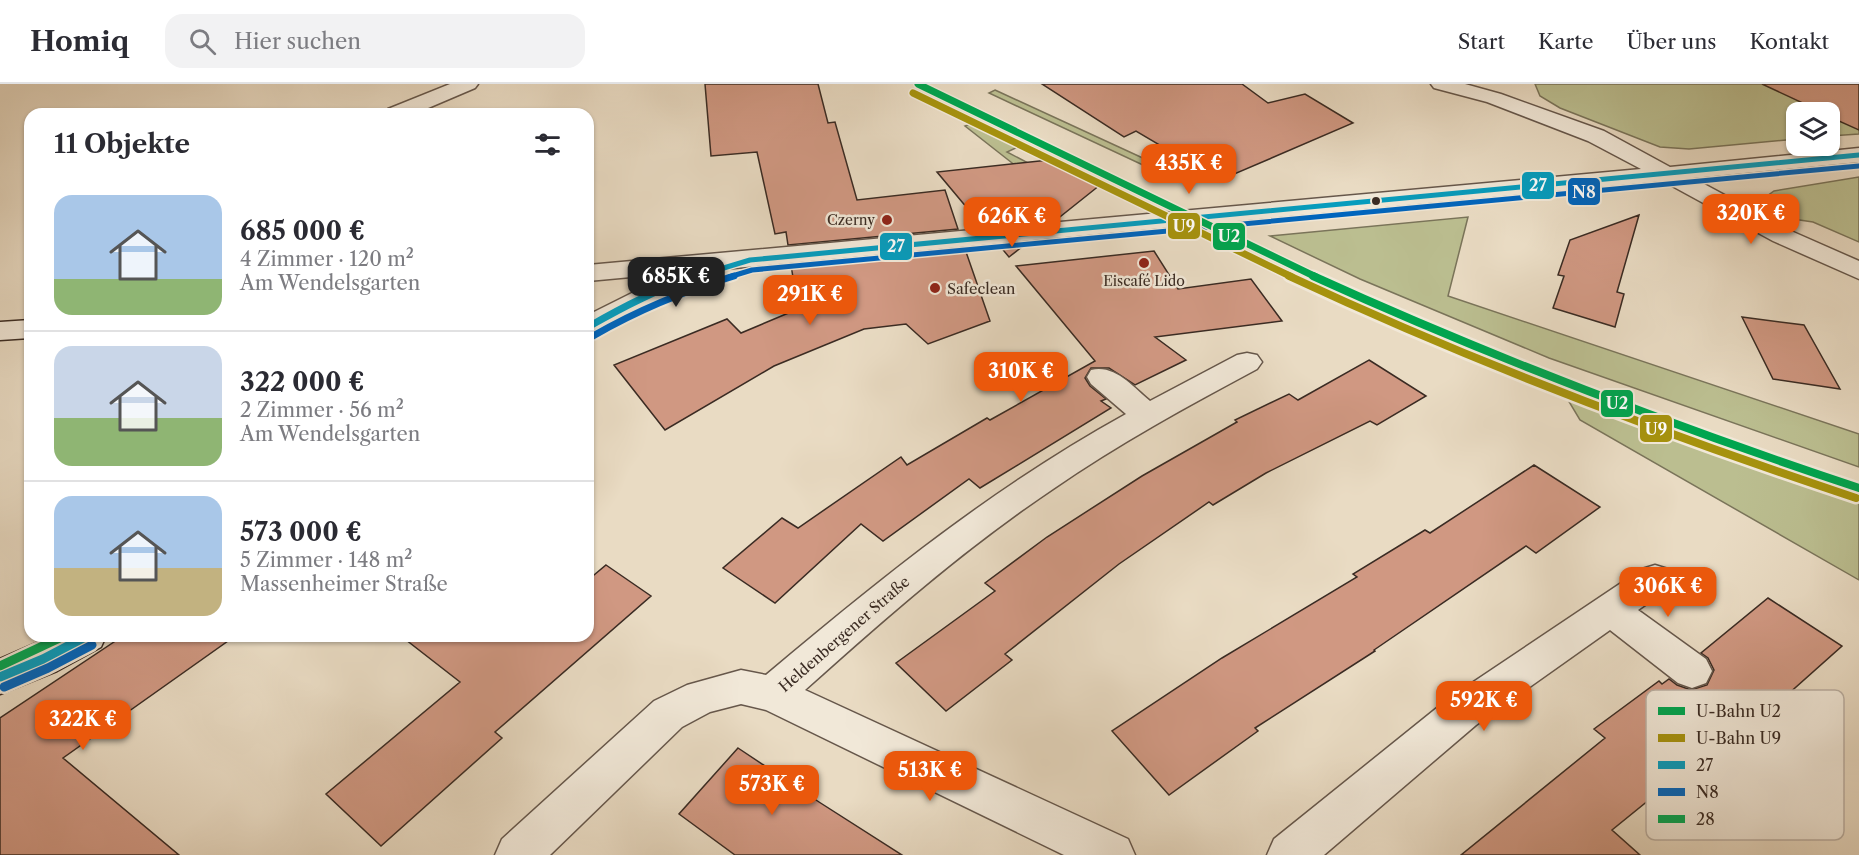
<!DOCTYPE html>
<html lang="de">
<head>
<meta charset="utf-8">
<style>
	:root { --surface:#fff; --page:#f2f2f3; --text:#2b2b33; --muted:#7c7c81; --line:#e1e1e2; --accent:#ea580c }
	body { margin:0; font-family:"Libre Caslon Text",serif; background:var(--page); color:var(--text); height:100vh; display:flex; flex-direction:column; font-size:22px; white-space:nowrap }
	* { box-sizing:border-box; margin:0 }
	p { font-size:20px; color:var(--muted) }
	.icon { flex:none; width:33px; height:33px; fill:none; stroke:currentColor; stroke-width:2; stroke-linecap:round; stroke-linejoin:round }
	.map { position:relative; flex:1; overflow:hidden }
	.details { position:absolute; left:24px; top:24px; width:570px; height:534px; display:flex; flex-direction:column; background:var(--surface); border-radius:18px; box-shadow:0 2px 4px #0004 }
	.details>* { flex:none }
	.tools { position:absolute; left:1786px; top:18px; display:grid; gap:12px }
	.tools a { display:grid; place-items:center; width:54px; height:54px; border-radius:12px; background:var(--surface); box-shadow:0 2px 4px #0004; font-size:30px }
	.price { position:absolute; translate:-50% -51px; padding:0 14px; border-radius:12px; background:var(--accent); color:#fff; font-size:20px; line-height:39px; filter:drop-shadow(0 2px 3px #0008) }
	.price::after { content:''; position:absolute; left:50%; top:36px; width:18px; height:14px; margin-left:-9px; background:inherit; clip-path:polygon(0 0,100% 0,50% 100%) }
	.price.active { background:#222; color:#fff }
	ul { padding:0; list-style:none }
	li { display:flex; align-items:center; gap:18px; height:150px; padding:0 30px }
	li+li { border-top:2px solid var(--line) }
	li span { display:grid; place-items:center; flex:none; width:168px; height:120px; border-radius:18px; color:#555 }
	li>.icon { margin-inline-start:auto }
	span .icon { width:72px; height:72px; fill:#fffc; stroke-width:1 }
	li b { font-size:26px }
	h2 { display:flex; justify-content:space-between; align-items:center; height:72px; padding:0 30px; font-size:26px }
	header { display:flex; align-items:center; gap:36px; box-sizing:border-box; height:84px; padding:0 30px; background:var(--surface); border-bottom:2px solid var(--line) }
	header strong { font-size:28px }
	nav { display:flex; gap:33px; margin-inline-start:auto; font-size:21px }
	.search { width:420px; height:54px; background:var(--page); display:flex; align-items:center; gap:15px; box-sizing:border-box; padding:0 21px; border-radius:18px; color:var(--muted); font-size:22px }
	.map>svg:first-child { display:block }
	.green { fill:#bbbe90; stroke:#7a745a; stroke-width:1.5 }
	.building { fill:#d09882; stroke:#3a2b23; stroke-width:1.5 }
	.lines { fill:none; stroke-linecap:round; stroke-linejoin:round }
	.street-casing { stroke:#66574b; stroke-width:3 }
	.secondary-casing { stroke:#3a2b23; stroke-width:3 }
	.street { fill:#f1e8d8; fill-rule:evenodd }
	.secondary { fill:#f1e8d8; fill-rule:evenodd }
	.bus-1-far2-casing { stroke:#f1e8d8; stroke-width:8 }
	.bus-1-far1-casing { stroke:#f1e8d8; stroke-width:11 }
	.bus-1-casing { stroke:#f1e8d8; stroke-width:14 }
	.bus-2-far2-casing { stroke:#f1e8d8; stroke-width:8 }
	.bus-2-far1-casing { stroke:#f1e8d8; stroke-width:11 }
	.bus-2-casing { stroke:#f1e8d8; stroke-width:14 }
	.bus-3-casing { stroke:#f1e8d8; stroke-width:14 }
	.bus-1-far2 { stroke:#069cbd; stroke-width:5 }
	.bus-1-far1 { stroke:#069cbd; stroke-width:7 }
	.bus-1 { stroke:#069cbd; stroke-width:9 }
	.bus-2-far2 { stroke:#0065bd; stroke-width:5 }
	.bus-2-far1 { stroke:#0065bd; stroke-width:7 }
	.bus-2 { stroke:#0065bd; stroke-width:9 }
	.bus-3 { stroke:#00a651; stroke-width:9 }
	.metro-1-far1-casing { stroke:#f1e8d8; stroke-width:10 }
	.metro-1-casing { stroke:#f1e8d8; stroke-width:13 }
	.metro-2-far1-casing { stroke:#f1e8d8; stroke-width:10 }
	.metro-2-casing { stroke:#f1e8d8; stroke-width:13 }
	.metro-1-far1 { stroke:#00a54f; stroke-width:7 }
	.metro-1 { stroke:#00a54f; stroke-width:8 }
	.metro-2-far1 { stroke:#a6920e; stroke-width:7 }
	.metro-2 { stroke:#a6920e; stroke-width:8 }
	.bus-dot { fill:#3a2b23; stroke:#f1e8d8; stroke-width:2 }
	.poi-dot { fill:#8f2418; stroke:#f1e8d8; stroke-width:2 }
	.labels { text-anchor:middle; dominant-baseline:central; stroke-width:5; stroke-linejoin:round; paint-order:stroke }
	.far-poi-label { font-size:14px; fill:#3a2b23; stroke:#f1e8d8; text-anchor:end }
	.poi-label { font-size:15px; fill:#3a2b23; stroke:#f1e8d8; text-anchor:start }
	.street-label { font-size:15px; fill:#3a2b23; stroke:#f1e8d8 }
	.key { fill:#f1e8d8; stroke:#baafa2; stroke-width:1.5 }
	.key-label { font-size:16px; fill:#3a2b23 }
	.line-badge { stroke:#f1e8d8; stroke-width:2 }
	.badge-label { font-size:16px; text-anchor:middle; font-weight:bold; fill:#fff }
</style>
</head>
<body>
<header>
<strong>Homiq</strong>
<div class="search"><svg class="icon" aria-label="search" viewBox="0 0 24 24"><circle cx="10" cy="10" r="6"/><path d="M15 15l6 6"/></svg>Hier suchen</div>
<nav><a>Start</a><a>Karte</a><a>Über uns</a><a>Kontakt</a></nav>
</header>
<div class="map">
<svg width="1859" height="771" viewBox="0 0 1859 771">
	<rect width="100%" height="100%" fill="#e9dbc3"/>
	<filter id="stains"><feTurbulence type="fractalNoise" baseFrequency=".00333" numOctaves="4"/><feColorMatrix values="0 0 0 0 .2 0 0 0 0 .09 0 0 0 0 .02 0 0 0 .5 -.17"/></filter>
	<radialGradient id="worn" r=".72"><stop offset=".6" stop-color="#630" stop-opacity="0"/><stop offset="1" stop-color="#630" stop-opacity=".3"/></radialGradient>
	<path class="green" d="M1535,0H1859V50L1830,52V28H1797V55L1689,65L1660,63L1560,24L1540,12Z
		M995,6L1184,93L1160,89L989,9Z
		M973,39L1020,62L1007,68L1049,90L1035,97L965,42Z
		M1859,93V158L1813,138L1786,134L1774,128L1768,118L1767,112L1774,107Z
		M1468,133L1448,212L1859,350V383L1549,274L1360,195L1270,152Z
		M1562,306L1694,356L1859,413V496L1580,336Z"/>
	<path class="building" d="M705,0H818L828,39L835,38L857,116L945,106L958,145L788,161L786,148L775,150L757,68L711,72Z
		M1042,0H1242L1268,19L1305,10L1353,39L1232,91L1185,63L1173,69L1136,47L1124,53Z
		M1762,0H1859V46L1830,33V28H1822Z
		M1049,76L1100,101L1056,136L983,143L937,88Z
		M1639,131L1617,208L1624,210L1615,243L1553,224L1564,192L1558,191L1570,156Z
		M1027,159L1009,173L999,161Z
		M965,165L990,237L928,260L906,240L864,245L774,282L665,346L614,281L727,235L741,249L798,225L791,181Z
		M1154,167L1178,205L1251,195L1282,237L1155,253L1186,276L1135,301L1109,284H1091L1085,294L1090,302L1106,315L1101,317L1111,324L980,404L969,395L883,457L861,440L775,519L723,484L782,434L798,444L901,373L907,381L987,334L990,336L1095,277L1016,182Z
		M1742,233L1804,241L1840,305L1773,295Z
		M1369,276L1426,312L1377,341L1370,337L1266,389L1213,421L1209,418L1119,480L1005,570L1012,576L946,627L896,579L995,507L985,499L1047,453L1142,392L1237,338L1235,336L1289,310L1298,316Z
		M1534,381L1600,423L1536,469L1526,462L1374,566L1375,567L1255,644L1258,647L1169,711L1112,647L1222,574L1357,493L1353,490L1425,446L1430,449Z
		M606,481L651,512L495,648L502,654L381,762L326,710L460,598L401,552H588V496Z
		M1768,514L1842,562L1787,611L1782,608L1612,746L1640,771H1461L1605,654L1594,645L1659,597L1662,600L1669,595L1677,601L1691,606L1707,601L1714,586L1708,574L1701,569Z
		M123,552H235L63,674L179,771H0V634Z
		M738,664L819,718L902,771H735L679,730Z"/>
	<g class="lines">
		<defs>
			<path id="street" d="M450,0H478L475,4L414,30H385L388,25Z
				M1431,0H1465L1501,10L1604,47L1670,83L1859,64V78L1693,94L1791,147L1859,177V195L1773,157L1663,97L713,186L716,191L712,197L654,219L598,249L588,252V231L634,208L685,188L588,197V181L1641,85L1588,57L1487,18L1434,4Z
				M1247,269L1257,271L1262,278L1257,285C1188,322 1118,360 1053,405C965,464 884,535 805,606L1128,755L1135,771H1064L766,626L741,620L710,628L682,643L550,771H495L502,755L654,617L687,601L741,586L766,591C880,495 995,402 1126,330L1091,300L1087,293L1091,286C1115,280 1133,303 1150,317L1237,271Z
				M1655,481L1668,485L1673,495L1668,505L1638,526L1706,575L1712,587L1706,599L1692,604L1678,599L1610,546L1476,641L1324,771H1267L1274,755L1448,615L1642,485Z"/>
			<path id="secondary" d="M30,236V254L0,256V238Z
				M52,552H106L101,563L57,587L0,610V575Z"/>
		</defs>
		<use href="#street" class="street-casing"/>
		<use href="#secondary" class="secondary-casing"/>
		<use href="#street" class="street"/>
		<use href="#secondary" class="secondary"/>
		<defs>
			<path id="bus-1-far2" d="M694,193L750,176L1859,71"/>
			<path id="bus-1-far1" d="M588,243C623,223 659,204 699,192"/>
			<path id="bus-1" d="M0,593L43,575L87,552"/>
			<path id="bus-2-far2" d="M729,193L752,186L1859,82"/>
			<path id="bus-2-far1" d="M593,252C638,226 684,207 734,192"/>
			<path id="bus-2" d="M4,603L48,584L92,561"/>
			<path id="bus-3" d="M0,582L64,552"/>
		</defs>
		<use href="#bus-1-far2" class="bus-1-far2-casing"/>
		<use href="#bus-1-far1" class="bus-1-far1-casing"/>
		<use href="#bus-1" class="bus-1-casing"/>
		<use href="#bus-2-far2" class="bus-2-far2-casing"/>
		<use href="#bus-2-far1" class="bus-2-far1-casing"/>
		<use href="#bus-2" class="bus-2-casing"/>
		<use href="#bus-3" class="bus-3-casing"/>
		<use href="#bus-1-far2" class="bus-1-far2"/>
		<use href="#bus-1-far1" class="bus-1-far1"/>
		<use href="#bus-1" class="bus-1"/>
		<use href="#bus-2-far2" class="bus-2-far2"/>
		<use href="#bus-2-far1" class="bus-2-far1"/>
		<use href="#bus-2" class="bus-2"/>
		<use href="#bus-3" class="bus-3"/>
		<defs>
			<path id="metro-1-far1" d="M918,0L1316,193"/>
			<path id="metro-1" d="M1313,192C1491,273 1673,342 1859,404"/>
			<path id="metro-2-far1" d="M913,9L1292,193"/>
			<path id="metro-2" d="M1289,192C1473,278 1663,350 1856,414"/>
		</defs>
		<use href="#metro-1-far1" class="metro-1-far1-casing"/>
		<use href="#metro-1" class="metro-1-casing"/>
		<use href="#metro-2-far1" class="metro-2-far1-casing"/>
		<use href="#metro-2" class="metro-2-casing"/>
		<use href="#metro-1-far1" class="metro-1-far1"/>
		<use href="#metro-1" class="metro-1"/>
		<use href="#metro-2-far1" class="metro-2-far1"/>
		<use href="#metro-2" class="metro-2"/>
	</g>
	<circle class="bus-dot" cx="1376" cy="117" r="5"/>
	<g class="poi-dot">
		<circle cx="887" cy="136" r="6"/>
		<circle cx="1144" cy="179" r="6"/>
		<circle cx="935" cy="204" r="6"/>
	</g>
	<g class="labels">
		<g class="far-poi-label">
			<text x="875" y="136">Czerny</text>
			<text x="1144" y="197" text-anchor="middle">Eiscafé Lido</text>
		</g>
		<g class="poi-label">
			<text x="947" y="204">Safeclean</text>
		</g>
		<g class="street-label">
			<text transform="translate(844 550) rotate(-41)">Heldenbergener Straße</text>
		</g>
	</g>
	<rect x="1646" y="606" width="198" height="150" rx="9" class="key"/>
	<rect x="1658" y="623" width="27" height="8" fill="#00a54f"/>
	<rect x="1658" y="650" width="27" height="8" fill="#a6920e"/>
	<rect x="1658" y="677" width="27" height="8" fill="#069cbd"/>
	<rect x="1658" y="704" width="27" height="8" fill="#0065bd"/>
	<rect x="1658" y="731" width="27" height="8" fill="#00a651"/>
	<g class="key-label">
		<text x="1696" y="633">U-Bahn U2</text>
		<text x="1696" y="660">U-Bahn U9</text>
		<text x="1696" y="687">27</text>
		<text x="1696" y="714">N8</text>
		<text x="1696" y="741">28</text>
	</g>
	<g class="line-badge">
		<rect x="1521" y="87" width="34" height="29" rx="6" fill="#069cbd"/>
		<rect x="1567" y="93" width="34" height="29" rx="6" fill="#0065bd"/>
		<rect x="1167" y="128" width="34" height="28" rx="6" fill="#a6920e"/>
		<rect x="1212" y="138" width="34" height="29" rx="6" fill="#00a54f"/>
		<rect x="879" y="148" width="34" height="29" rx="6" fill="#069cbd"/>
		<rect x="1600" y="305" width="34" height="29" rx="6" fill="#00a54f"/>
		<rect x="1639" y="330" width="34" height="29" rx="6" fill="#a6920e"/>
	</g>
	<g class="badge-label">
		<text x="1538" y="107">27</text>
		<text x="1584" y="114">N8</text>
		<text x="1184" y="148">U9</text>
		<text x="1229" y="158">U2</text>
		<text x="896" y="168">27</text>
		<text x="1617" y="325">U2</text>
		<text x="1656" y="351">U9</text>
	</g>
	<rect width="100%" height="100%" filter="url(#stains)"/>
	<rect width="100%" height="100%" fill="url(#worn)"/>
</svg>
<div class="tools">
<a><svg class="icon" aria-label="layers" viewBox="0 0 24 24"><path d="M12 4l9 5-9 5-9-5zM3 14l9 5 9-5"/></svg></a>
</div>
<b class="price" style="left:1189px;top:111px">435K €</b>
<b class="price" style="left:1751px;top:161px">320K €</b>
<b class="price" style="left:1012px;top:164px">626K €</b>
<b class="price active" style="left:676px;top:224px">685K €</b>
<b class="price" style="left:810px;top:242px">291K €</b>
<b class="price" style="left:1021px;top:319px">310K €</b>
<b class="price" style="left:1668px;top:534px">306K €</b>
<b class="price" style="left:1484px;top:648px">592K €</b>
<b class="price" style="left:83px;top:667px">322K €</b>
<b class="price" style="left:930px;top:718px">513K €</b>
<b class="price" style="left:772px;top:732px">573K €</b>
<section class="details">
<h2>11 Objekte<svg class="icon" aria-label="filters" viewBox="0 0 24 24"><path d="M4 7h16M4 17h16"/><circle cx="9" cy="7" r="2"/><circle cx="15" cy="17" r="2"/></svg></h2>
<ul>
<li><span style="background:linear-gradient(#a9c7e8 70%,#8fb573 0)"><svg class="icon" aria-label="home" viewBox="0 0 24 24"><path d="M3 11l9-7 9 7M6 9v11h12V9"/></svg></span><div><b>685 000 €</b><p>4 Zimmer · 120 m²</p><p>Am Wendelsgarten</p></div></li>
<li><span style="background:linear-gradient(#c9d6e8 60%,#8fb573 0)"><svg class="icon" aria-label="home" viewBox="0 0 24 24"><path d="M3 11l9-7 9 7M6 9v11h12V9"/></svg></span><div><b>322 000 €</b><p>2 Zimmer · 56 m²</p><p>Am Wendelsgarten</p></div></li>
<li><span style="background:linear-gradient(#a9c7e8 60%,#c2b280 0)"><svg class="icon" aria-label="home" viewBox="0 0 24 24"><path d="M3 11l9-7 9 7M6 9v11h12V9"/></svg></span><div><b>573 000 €</b><p>5 Zimmer · 148 m²</p><p>Massenheimer Straße</p></div></li>
</ul>
</section>
</div>
</body>
</html>
